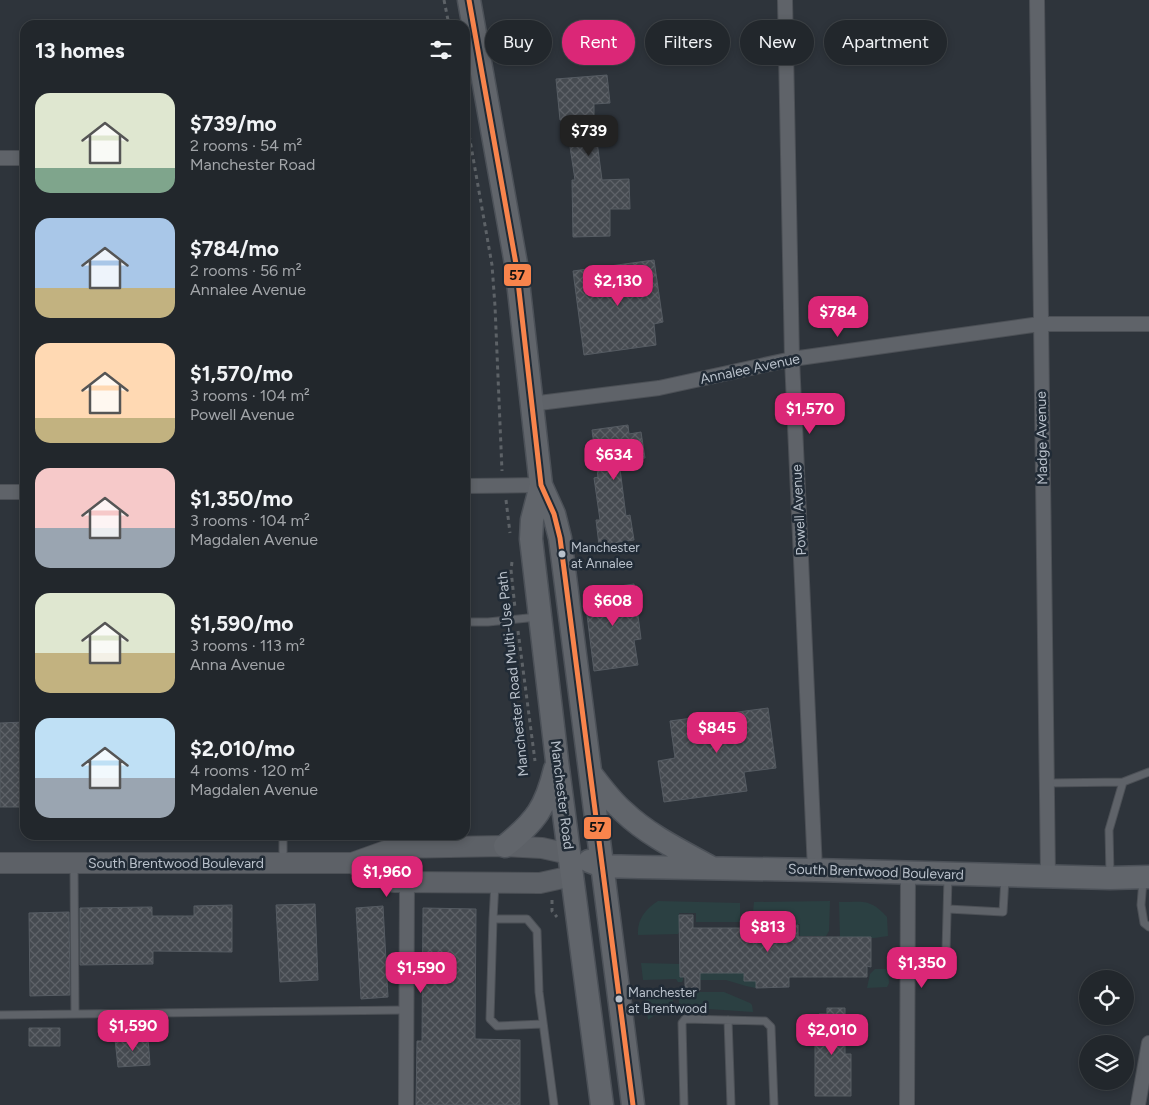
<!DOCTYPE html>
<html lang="en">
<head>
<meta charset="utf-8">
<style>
	:root { --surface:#22272c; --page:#2a2f34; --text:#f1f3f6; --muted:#a2a5a9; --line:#3f4448; --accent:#db2777 }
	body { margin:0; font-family:Figtree,sans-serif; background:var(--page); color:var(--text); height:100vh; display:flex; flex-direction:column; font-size:19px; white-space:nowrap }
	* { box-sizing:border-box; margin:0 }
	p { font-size:16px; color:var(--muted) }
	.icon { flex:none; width:28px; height:28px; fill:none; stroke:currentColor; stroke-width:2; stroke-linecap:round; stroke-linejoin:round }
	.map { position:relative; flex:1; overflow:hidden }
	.drawer { position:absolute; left:20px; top:20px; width:450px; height:820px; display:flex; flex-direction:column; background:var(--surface); border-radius:15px; box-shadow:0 2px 8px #0003,0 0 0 1px var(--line) }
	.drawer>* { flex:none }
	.guide { position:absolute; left:485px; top:20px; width:475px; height:45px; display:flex; gap:10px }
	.fabs { position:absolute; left:1079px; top:970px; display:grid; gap:10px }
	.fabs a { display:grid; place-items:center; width:55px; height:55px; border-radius:50%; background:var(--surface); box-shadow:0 2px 8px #0003,0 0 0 1px var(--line); font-size:25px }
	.price { position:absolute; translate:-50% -42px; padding:0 11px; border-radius:10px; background:var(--accent); color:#fff; font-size:16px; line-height:32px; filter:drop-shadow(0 1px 2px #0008) }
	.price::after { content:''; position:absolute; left:50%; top:30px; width:15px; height:11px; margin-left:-8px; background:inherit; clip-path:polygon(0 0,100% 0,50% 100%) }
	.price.on { background:#222; color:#fff }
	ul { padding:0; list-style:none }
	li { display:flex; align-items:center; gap:15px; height:125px; padding:0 15px }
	li span { display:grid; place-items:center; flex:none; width:140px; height:100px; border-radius:15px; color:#555 }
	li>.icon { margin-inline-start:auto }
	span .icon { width:60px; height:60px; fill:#fffc; stroke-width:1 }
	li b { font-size:21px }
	h2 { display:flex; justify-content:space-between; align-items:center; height:60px; padding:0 15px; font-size:21px }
	.tag { padding:0 18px; border-radius:22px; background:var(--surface); box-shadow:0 2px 8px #0003,0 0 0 1px var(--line); font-size:18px; line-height:45px }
	.tag.on { background:var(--accent); color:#fff }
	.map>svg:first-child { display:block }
	.green { fill:#2b4042 }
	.building { fill:url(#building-cross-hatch); stroke:#565c63 }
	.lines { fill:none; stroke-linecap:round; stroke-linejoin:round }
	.service-casing { stroke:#4c5056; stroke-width:9 }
	.minor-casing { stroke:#4c5056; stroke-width:16 }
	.secondary-casing { stroke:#4c5056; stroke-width:22 }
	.primary-casing { stroke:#4c5158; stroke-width:25 }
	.path { stroke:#5d6267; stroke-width:3; stroke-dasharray:4 4; stroke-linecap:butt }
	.service { stroke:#5f6369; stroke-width:7 }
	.minor { stroke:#5f6369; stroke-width:14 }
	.secondary { stroke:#5d6167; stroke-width:20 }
	.primary { stroke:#61656b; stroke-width:22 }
	.bus-1-casing { stroke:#212b36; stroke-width:9 }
	.bus-1 { stroke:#f8844c; stroke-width:5 }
	.bus-dot { fill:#b9c1cb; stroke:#212b36; stroke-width:2 }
	.labels { text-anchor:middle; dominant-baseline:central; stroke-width:5; stroke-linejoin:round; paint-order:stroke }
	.bus-label { font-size:13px; fill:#b9c1cb; stroke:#212b36; text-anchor:start }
	.street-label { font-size:14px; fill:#b9c1cb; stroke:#212b36 }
	.line-badge { stroke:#212b36; stroke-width:2 }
	.pale-badge-label { font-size:14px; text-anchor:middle; font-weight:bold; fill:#111 }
</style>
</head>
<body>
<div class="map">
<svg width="1149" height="1105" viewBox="0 0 1149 1105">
	<defs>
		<pattern id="building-cross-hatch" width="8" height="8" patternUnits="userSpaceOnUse" patternTransform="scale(1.25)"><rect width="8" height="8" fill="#454a50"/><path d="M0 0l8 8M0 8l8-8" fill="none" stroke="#5e6268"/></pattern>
	</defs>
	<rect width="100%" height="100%" fill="#2e343b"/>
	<path class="green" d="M658,901L740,903V922H696V913H679L680,931L678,934L638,935C637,920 645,909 658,901Z
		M830,901L829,931L826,936H800V924H785V914H779L778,912H753L754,902Z
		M839,902C863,902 870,898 887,917L888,936L874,938L840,937Z
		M641,963L680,964V977H683V980L682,982H678L676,979L643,980Z
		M875,969H888L889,983L887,987L867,988L870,974Z
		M700,973H744V981H756V988L746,986L726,980H700Z
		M644,989H673V1006L664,1008L648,1020Z
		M682,989V992H724L750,1003L752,1005L753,1012L679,1007V994Z"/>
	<path class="building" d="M607,75L610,103L594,104V118L602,180L629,179L630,209H610V236L573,237L572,180H575L566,120H560L556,79Z
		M654,260L663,322L654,324L656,345L584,355L573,271Z
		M628,425L629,434L641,432L645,458L619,461L626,516L630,515L634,540L599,545L596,520H600L594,478L598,477L592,430Z
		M634,584L641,639L634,640L638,665L594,671L584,591Z
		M768,708L776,768L744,772L747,791L664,802L658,761L675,758L670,721Z
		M25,722V807H0V723Z
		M315,904L318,980L280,982L276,905Z
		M232,905V952L153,951V964L80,965V908L152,907V916H194V906Z
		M383,906L388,997L361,999L356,908Z
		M423,908L476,909L475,1039L520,1040V1105H416L417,1041H422Z
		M69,912L70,995L30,996L29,913Z
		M679,915H693V928H754L755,916H783V926L798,925V937H871V967L867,966V977H789V987L756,988V981H744V973H700V990H685V977H680Z
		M827,1008H845V1054H851V1096H815V1034H819V1014H827Z
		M29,1028H60V1046H29Z
		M148,1037L150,1065L118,1067L115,1039Z"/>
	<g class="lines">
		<defs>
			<path id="service" d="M465,622H488L538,617
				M1047,783L1123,782L1149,772
				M283,835V861
				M74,864L75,1014
				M1110,875L1109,830L1123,782
				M1143,880L1141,905L1144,923L1149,927
				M495,883L493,919H527L537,931L539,992L554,1105
				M948,909L1003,912L1005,878
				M493,919L490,1019L497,1026L543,1024
				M946,951L948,877
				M0,1015L406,1010
				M728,1020L731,1105
				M684,1105L682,1023L685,1019L765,1021L771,1027L774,1105"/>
			<path id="minor" d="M785,0L792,359L815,870
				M1037,0L1048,876
				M0,158H25
				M531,404L659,388L792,359L1040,324H1149
				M465,486L541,485
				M0,492H25
				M406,1105L407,882
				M907,1105L908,874
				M1138,1105L1149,1043"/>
			<path id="secondary" d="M0,863H352L394,848L505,846L542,848L569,854
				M352,863L394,882L540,883L572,876"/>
			<path id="primary" d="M469,0L516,264L541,485L554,514L560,538L633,1105
				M541,485L532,520L531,539L557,761L602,1105
				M591,774C601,787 611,801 624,812C648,835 681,851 710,867
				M505,846C536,821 546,807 555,769
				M589,861L602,866L639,867L815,870L1110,878L1149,877"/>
		</defs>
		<use href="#service" class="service-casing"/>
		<use href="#minor" class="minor-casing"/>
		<use href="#secondary" class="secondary-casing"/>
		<use href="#primary" class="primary-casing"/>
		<path class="path" d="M444,0L449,25
			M465,112L492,265L495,306L502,471
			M506,500L510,533
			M512,562L511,570L515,608
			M518,631L535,761
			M266,836V835
			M552,900V911L557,917"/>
		<use href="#service" class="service"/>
		<use href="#minor" class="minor"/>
		<use href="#secondary" class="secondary"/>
		<use href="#primary" class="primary"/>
		<defs>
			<path id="bus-1" d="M469,0L516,264L541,485L554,514L560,538L633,1105"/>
		</defs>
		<use href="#bus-1" class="bus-1-casing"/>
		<use href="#bus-1" class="bus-1"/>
	</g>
	<g class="bus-dot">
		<circle cx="562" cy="554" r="4.5"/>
		<circle cx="619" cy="999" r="4.5"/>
	</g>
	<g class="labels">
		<g class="bus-label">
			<text x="571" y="547">Manchester<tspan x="571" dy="16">at Annalee</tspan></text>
			<text x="628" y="992">Manchester<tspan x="628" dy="16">at Brentwood</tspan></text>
		</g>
		<g class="street-label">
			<text transform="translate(750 369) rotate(-12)">Annalee Avenue</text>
			<text transform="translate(1042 438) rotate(-91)">Madge Avenue</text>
			<text transform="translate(799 510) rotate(-93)">Powell Avenue</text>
			<text transform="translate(513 674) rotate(-96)">Manchester Road Multi-Use Path</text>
			<text transform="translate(562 795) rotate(83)">Manchester Road</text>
			<text x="176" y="863">South Brentwood Boulevard</text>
			<text transform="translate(876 872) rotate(2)">South Brentwood Boulevard</text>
		</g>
	</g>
	<g class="line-badge">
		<rect x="503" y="263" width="29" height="24" rx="5" fill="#f8844c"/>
		<rect x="583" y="816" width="29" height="24" rx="5" fill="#f8844c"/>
	</g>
	<g class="pale-badge-label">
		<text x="517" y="280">57</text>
		<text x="597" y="832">57</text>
	</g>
</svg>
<div class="fabs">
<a><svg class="icon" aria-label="locate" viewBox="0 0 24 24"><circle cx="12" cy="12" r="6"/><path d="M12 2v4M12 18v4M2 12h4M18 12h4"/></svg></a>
<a><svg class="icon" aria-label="layers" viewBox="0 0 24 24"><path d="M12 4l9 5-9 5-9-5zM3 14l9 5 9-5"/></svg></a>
</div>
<b class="price on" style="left:589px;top:157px">$739</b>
<b class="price" style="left:618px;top:307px">$2,130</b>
<b class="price" style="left:838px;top:338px">$784</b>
<b class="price" style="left:810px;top:435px">$1,570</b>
<b class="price" style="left:614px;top:481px">$634</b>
<b class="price" style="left:613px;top:627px">$608</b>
<b class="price" style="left:717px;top:754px">$845</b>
<b class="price" style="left:387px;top:898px">$1,960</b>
<b class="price" style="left:768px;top:953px">$813</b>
<b class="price" style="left:922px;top:989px">$1,350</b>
<b class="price" style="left:421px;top:994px">$1,590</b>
<b class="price" style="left:133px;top:1052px">$1,590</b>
<b class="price" style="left:832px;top:1056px">$2,010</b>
<div class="guide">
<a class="tag">Buy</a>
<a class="tag on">Rent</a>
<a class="tag">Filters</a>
<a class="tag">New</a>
<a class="tag">Apartment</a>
</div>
<section class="drawer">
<h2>13 homes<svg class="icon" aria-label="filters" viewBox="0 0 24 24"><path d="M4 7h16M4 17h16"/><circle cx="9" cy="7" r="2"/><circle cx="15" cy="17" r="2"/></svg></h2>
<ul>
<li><span style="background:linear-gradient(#dfe7d0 75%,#7fa58c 0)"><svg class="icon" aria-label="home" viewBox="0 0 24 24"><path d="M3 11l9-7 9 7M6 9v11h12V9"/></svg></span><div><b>$739/mo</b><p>2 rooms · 54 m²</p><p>Manchester Road</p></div></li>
<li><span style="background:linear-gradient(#a9c7e8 70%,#c2b280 0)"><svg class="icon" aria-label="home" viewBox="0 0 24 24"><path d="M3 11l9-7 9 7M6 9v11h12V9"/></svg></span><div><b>$784/mo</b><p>2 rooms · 56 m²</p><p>Annalee Avenue</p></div></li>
<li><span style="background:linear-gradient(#ffd9b3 75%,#c2b280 0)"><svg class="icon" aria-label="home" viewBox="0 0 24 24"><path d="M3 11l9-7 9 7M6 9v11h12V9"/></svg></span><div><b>$1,570/mo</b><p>3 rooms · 104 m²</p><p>Powell Avenue</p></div></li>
<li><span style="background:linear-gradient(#f6c9c9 60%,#9aa5b1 0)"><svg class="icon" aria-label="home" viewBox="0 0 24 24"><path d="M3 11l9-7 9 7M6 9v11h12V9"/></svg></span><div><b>$1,350/mo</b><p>3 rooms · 104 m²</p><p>Magdalen Avenue</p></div></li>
<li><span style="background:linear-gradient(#dfe7d0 60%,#c2b280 0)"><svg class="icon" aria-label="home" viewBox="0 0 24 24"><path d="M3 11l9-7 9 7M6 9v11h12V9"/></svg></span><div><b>$1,590/mo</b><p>3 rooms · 113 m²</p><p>Anna Avenue</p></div></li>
<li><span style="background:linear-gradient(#bfe0f5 60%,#9aa5b1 0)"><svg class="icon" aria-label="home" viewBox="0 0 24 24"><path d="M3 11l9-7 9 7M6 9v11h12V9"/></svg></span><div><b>$2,010/mo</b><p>4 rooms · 120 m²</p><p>Magdalen Avenue</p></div></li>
</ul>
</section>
</div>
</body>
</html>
